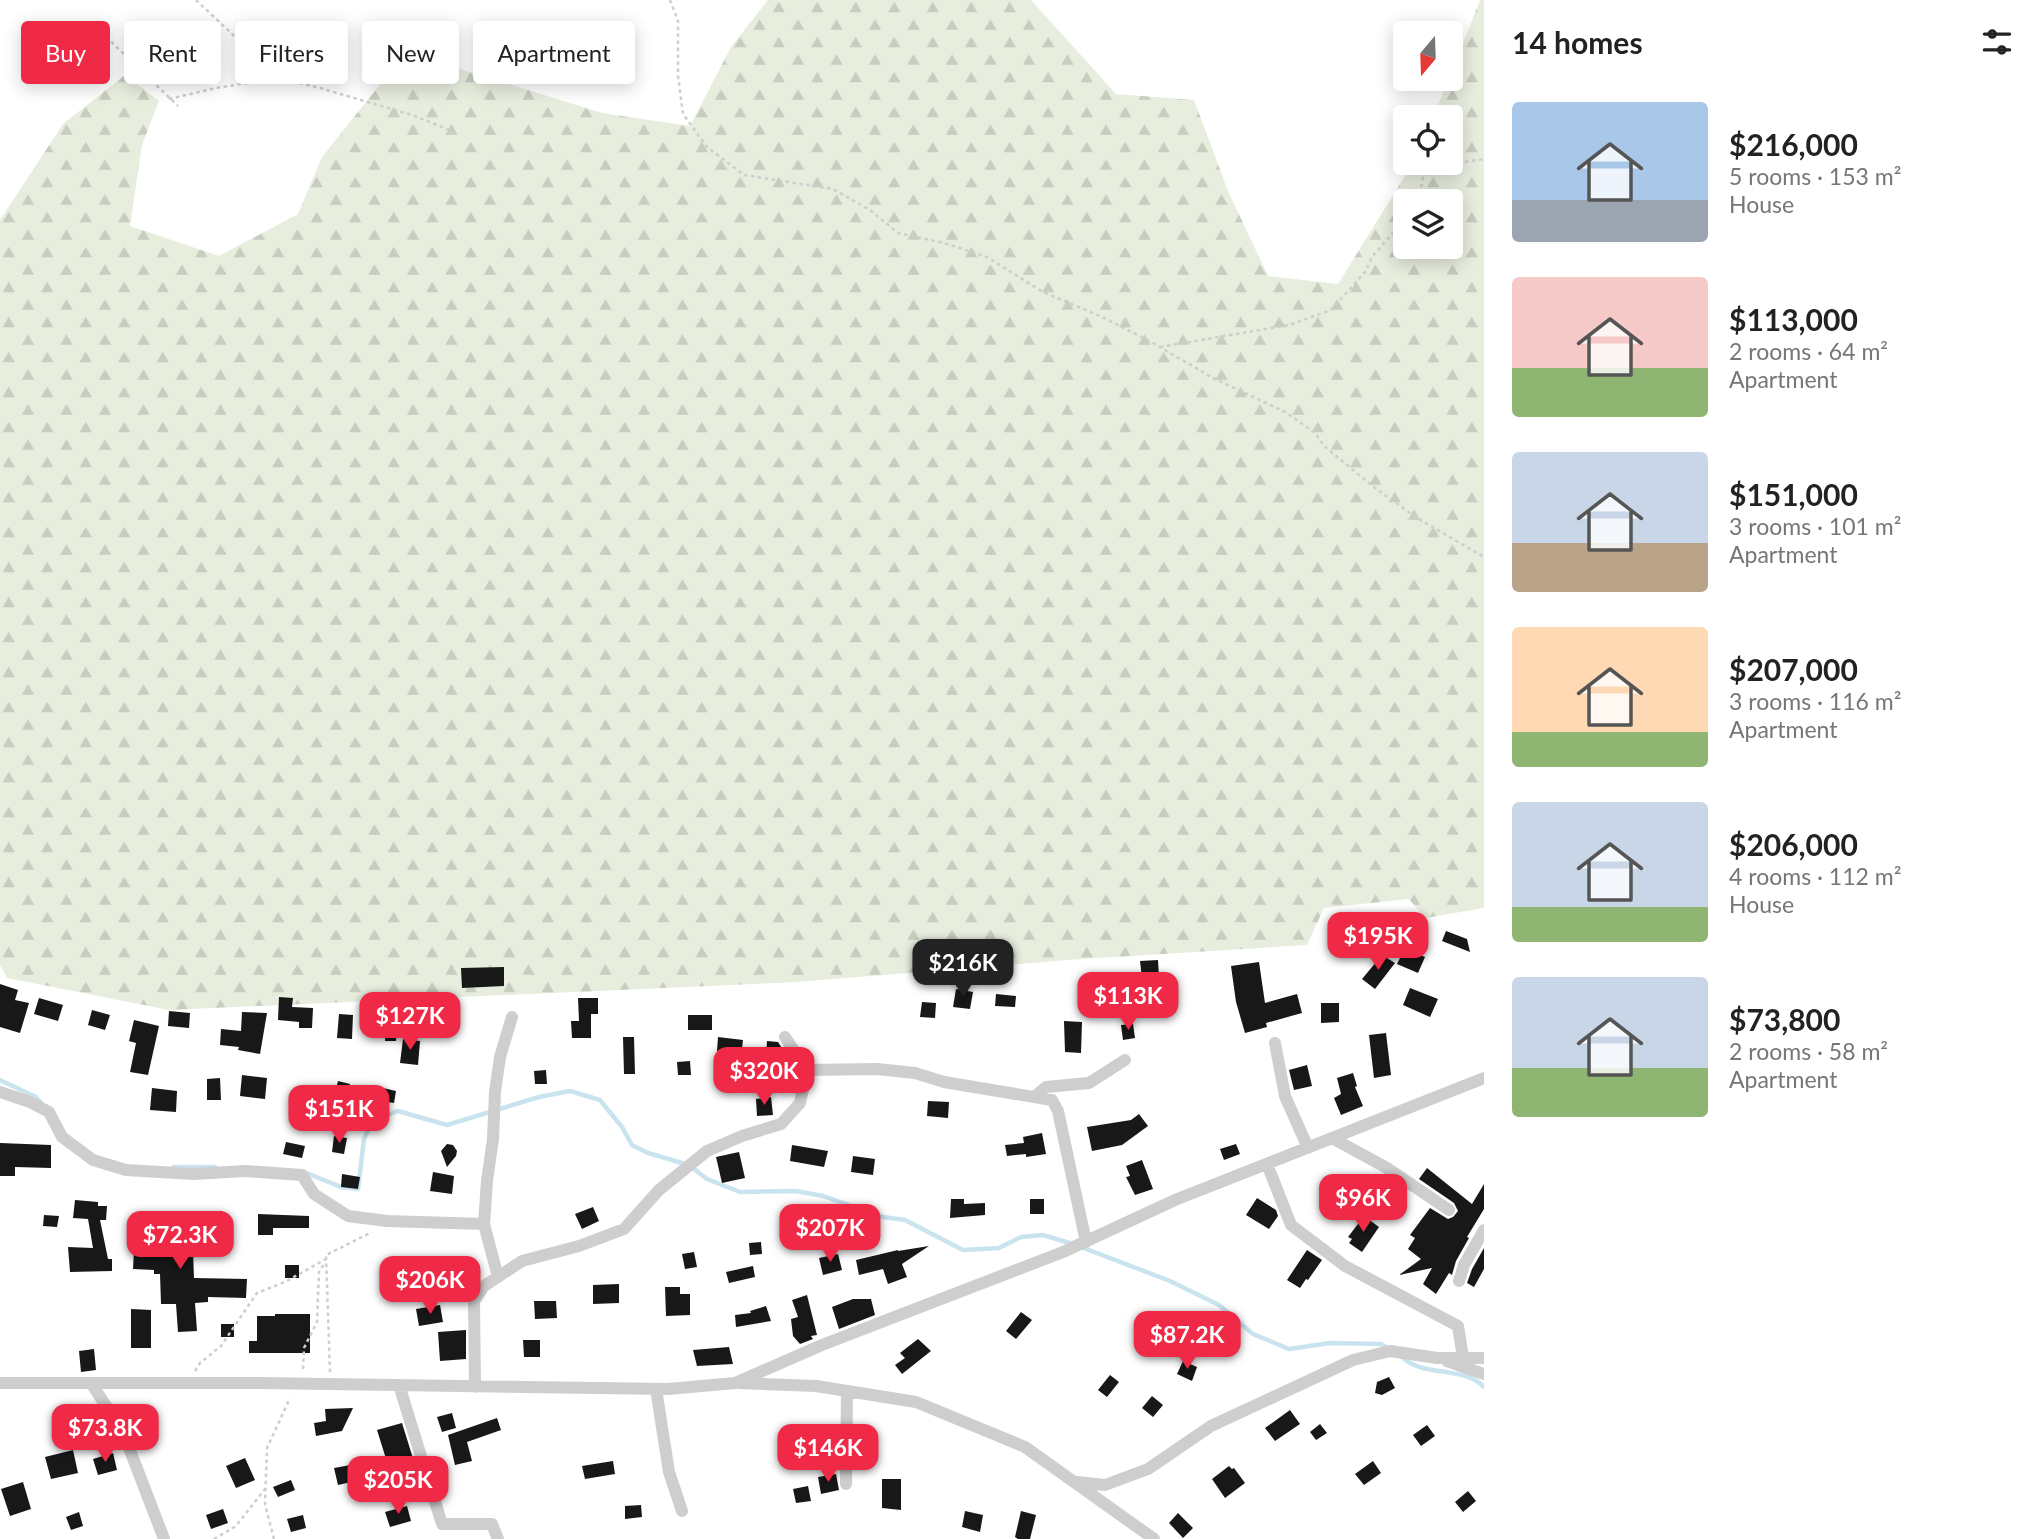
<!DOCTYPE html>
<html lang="en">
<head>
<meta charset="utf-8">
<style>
	:root { --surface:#fff; --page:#f2f2f2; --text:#222; --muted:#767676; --accent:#f02a46 }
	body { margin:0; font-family:Lato,sans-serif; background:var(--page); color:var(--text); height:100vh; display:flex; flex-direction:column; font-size:26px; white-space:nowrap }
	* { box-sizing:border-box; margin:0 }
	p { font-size:23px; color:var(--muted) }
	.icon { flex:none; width:38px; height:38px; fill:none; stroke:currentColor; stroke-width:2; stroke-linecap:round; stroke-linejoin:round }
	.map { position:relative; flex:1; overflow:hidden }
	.panel { display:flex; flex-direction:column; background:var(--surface); width:560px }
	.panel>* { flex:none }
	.guide { position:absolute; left:21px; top:21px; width:665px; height:63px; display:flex; gap:14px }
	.needle { width:46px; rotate:199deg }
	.fabs { position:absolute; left:1393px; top:21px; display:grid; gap:14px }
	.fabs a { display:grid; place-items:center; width:70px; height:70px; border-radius:7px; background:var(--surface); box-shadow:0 4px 18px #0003; font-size:35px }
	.price { position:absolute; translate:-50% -60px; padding:0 16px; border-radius:14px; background:var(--accent); color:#fff; font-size:23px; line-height:46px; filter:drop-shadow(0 2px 4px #0008) }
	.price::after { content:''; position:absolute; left:50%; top:42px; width:21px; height:16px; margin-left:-10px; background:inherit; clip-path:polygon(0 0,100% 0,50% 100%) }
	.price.on { background:#222; color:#fff }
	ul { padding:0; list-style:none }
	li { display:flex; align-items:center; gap:21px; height:175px; padding:0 28px }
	li span { display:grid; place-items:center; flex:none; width:196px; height:140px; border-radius:7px; color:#555 }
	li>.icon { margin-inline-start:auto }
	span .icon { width:84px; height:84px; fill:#fffc; stroke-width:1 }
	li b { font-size:30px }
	h2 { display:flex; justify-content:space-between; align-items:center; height:84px; padding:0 28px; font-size:30px }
	.tag { padding:0 24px; border-radius:7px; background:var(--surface); box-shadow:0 4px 18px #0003; font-size:24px; line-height:63px }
	.tag.on { background:var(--accent); color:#fff }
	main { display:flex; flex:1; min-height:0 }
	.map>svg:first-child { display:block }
	.forest { fill:url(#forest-firs); fill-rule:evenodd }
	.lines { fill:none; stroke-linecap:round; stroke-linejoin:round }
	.stream { stroke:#c9e3ef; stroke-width:4.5 }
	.building { fill:#181818 }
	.path { stroke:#cecece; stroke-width:2.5; stroke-dasharray:3.5 3.5; stroke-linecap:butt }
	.minor { stroke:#cecece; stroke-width:12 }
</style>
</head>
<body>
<main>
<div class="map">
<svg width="1484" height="1539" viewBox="0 0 1484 1539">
	<defs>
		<pattern id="forest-firs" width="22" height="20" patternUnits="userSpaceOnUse" patternTransform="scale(1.75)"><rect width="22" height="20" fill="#e8eede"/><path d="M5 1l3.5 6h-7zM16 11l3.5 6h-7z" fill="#c7cdbf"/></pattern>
	</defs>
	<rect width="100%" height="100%" fill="#fff"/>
	<path class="forest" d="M768,0H1031L1116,94L1194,100L1228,191L1268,276L1338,284L1413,163H1451V117H1433L1449,79H1451V74L1480,0H1484V908L1425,918L1409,899L1324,908L1307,945L1081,959L797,982L169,1010L7,978L0,965V220L63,124L125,75L159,101L142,145L130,226L219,256L298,214L322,157L398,62L425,58L602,113L690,126L731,47ZM1405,201H1451V247H1405Z"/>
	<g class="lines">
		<path class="stream" d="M0,1080L36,1097L42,1104
			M174,1167H215
			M304,1172L341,1187L358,1189L364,1139L372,1121L398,1111L447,1125L539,1097L570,1091L600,1100L622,1127L632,1145L648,1153L689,1165L707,1179L740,1192L796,1191L823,1196L883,1217L905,1220L963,1250L999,1248L1021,1237L1043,1235L1073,1244
			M1081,1247L1170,1281L1219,1305L1253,1334L1289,1349L1330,1343L1381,1344L1388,1348
			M1401,1356C1422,1378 1463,1365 1484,1387"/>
	</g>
	<path class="building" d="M1446,931L1467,939L1470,952L1442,941Z
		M1405,948L1425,957L1418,973L1397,964Z
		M1382,955L1395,963L1375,989L1362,979Z
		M1158,960L1159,977L1142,978L1140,961Z
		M1259,962L1265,1003L1297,994L1302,1013L1266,1023L1267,1027L1245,1033L1236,1002L1231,966Z
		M504,967V986L462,988L461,968Z
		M0,984L18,990L15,1000L29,1003L20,1033L0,1027Z
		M1410,988L1438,999L1430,1017L1403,1005Z
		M956,989L973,992L970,1009L953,1007Z
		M996,994L1016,996L1015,1007L995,1006Z
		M279,997L293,998L292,1007L313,1008L312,1028H299V1022L278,1020Z
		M39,998L63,1005L58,1021L34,1014Z
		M578,998H598V1014H591V1038H572L571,1021H579Z
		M922,1002L936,1003L935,1018L920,1017Z
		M1321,1003H1339V1022L1321,1023Z
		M92,1010L110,1015L105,1030L88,1025Z
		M169,1011L190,1013L189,1028L168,1026Z
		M455,1011L456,1030L423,1032L424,1017H435V1012Z
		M242,1012L267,1013L260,1054L238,1050L239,1047L220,1045L221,1029L241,1031Z
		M339,1014L353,1015L352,1039L337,1038Z
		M688,1015H712V1030H688Z
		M134,1020L159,1026L148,1075L130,1072L136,1043L129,1041Z
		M386,1021L398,1022L396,1041H385Z
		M1064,1021L1082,1022L1081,1053L1065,1052Z
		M1133,1024L1135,1038L1123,1040L1121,1025Z
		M1386,1033L1391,1075L1374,1078L1369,1035Z
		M623,1037H634L635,1074H624Z
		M718,1037L743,1040L740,1067L727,1065L728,1058L719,1057L720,1051H717Z
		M403,1039L420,1041L418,1065L400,1063Z
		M767,1041L778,1042L785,1053V1058L766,1057Z
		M690,1061L691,1075H678L677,1062Z
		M1307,1065L1312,1086L1294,1090L1289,1070Z
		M546,1070L547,1084H535L534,1071Z
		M1353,1073L1357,1086L1355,1087L1363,1106L1341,1115L1334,1098L1341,1094L1337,1078Z
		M242,1075L267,1078L265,1099L240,1096Z
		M220,1078L221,1100H207V1079Z
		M338,1081L350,1084L346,1100L334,1097Z
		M152,1088L177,1091L176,1112L150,1110Z
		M383,1088L396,1091L394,1103L380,1101Z
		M771,1097L773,1115L757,1116L756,1099Z
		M928,1101L949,1102L948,1118L927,1116Z
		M1139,1114L1148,1126L1122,1145L1092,1151L1087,1127L1131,1120Z
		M1042,1133L1046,1154L1026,1157V1154L1007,1156L1005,1145L1024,1143L1023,1137Z
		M334,1136L347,1138L344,1154L332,1152Z
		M286,1142L305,1146L302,1158L283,1154Z
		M0,1143L51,1145V1168L15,1167V1176H0Z
		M447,1144L453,1145L457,1151L456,1156L447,1167L441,1151Z
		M1236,1144L1240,1154L1224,1160L1220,1149Z
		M792,1145L828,1151L824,1167L790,1161Z
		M739,1152L745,1178L722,1183L716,1157Z
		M853,1156L875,1159L873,1175L851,1172Z
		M1142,1160L1153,1189L1135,1195L1126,1177L1130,1176L1126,1166Z
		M1427,1168L1472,1204L1484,1184V1209L1467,1237L1469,1238L1456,1261L1452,1275L1449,1273L1436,1294L1423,1284L1432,1268L1399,1275L1421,1259L1408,1249L1415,1238L1410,1235L1430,1208L1448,1219L1453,1217L1458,1211L1454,1203L1419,1179Z
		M433,1172L454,1176L452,1194L430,1191Z
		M342,1174L360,1177L358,1189L341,1187Z
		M1257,1198L1276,1210L1278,1216L1269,1229L1246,1215Z
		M951,1199H964V1204L985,1203V1215L950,1218Z
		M1030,1199H1044V1214H1030Z
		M75,1200L98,1202V1206H107L106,1220H100L108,1259H112V1271L70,1272L68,1247L93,1248L88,1219L73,1218Z
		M593,1207L599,1221L582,1229L575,1214Z
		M206,1211H222V1223L206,1222Z
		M258,1214L309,1216V1228H273V1235H258Z
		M44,1215L59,1216L57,1227L43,1226Z
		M1364,1216L1379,1227L1362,1252L1349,1243L1352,1239L1348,1237Z
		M145,1222H155L156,1224H192L194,1278L247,1279L246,1298L208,1297V1302L195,1303L197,1331L178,1332L176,1304H161L160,1274H154V1270L133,1269L135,1231L143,1229Z
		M790,1222H804L805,1237H791Z
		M761,1242L762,1254L750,1255L749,1243Z
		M929,1246L902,1264L907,1277L888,1284L883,1269L859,1275L856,1260L898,1250V1251Z
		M1484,1248V1269L1474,1287L1467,1283L1472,1269Z
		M1307,1250L1322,1260L1308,1280L1306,1279L1300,1288L1287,1280Z
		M694,1252L697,1267L685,1269L682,1254Z
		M838,1254L842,1270L823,1275L819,1258Z
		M285,1265H299V1278H285Z
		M753,1266L755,1277L729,1283L726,1272Z
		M619,1284V1303L593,1304V1285Z
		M665,1287H680V1294H690V1315L666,1316Z
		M807,1295L817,1335L811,1336L813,1339L800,1344L793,1336L791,1319L798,1317L792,1300Z
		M853,1299H871L875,1315L839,1329L832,1307Z
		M534,1301H556L557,1318L535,1319Z
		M440,1305L443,1322L419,1326L416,1309Z
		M766,1306L771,1321L736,1327L735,1315L751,1313L750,1311Z
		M131,1309L151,1310V1348H131Z
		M1021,1312L1032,1320L1016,1339L1006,1331Z
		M275,1314H310V1353H249V1341H257V1316H275Z
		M221,1324H234V1337H221Z
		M466,1330V1359L440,1361L438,1332Z
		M918,1339L931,1351L902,1374L895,1365L905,1358L900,1353Z
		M523,1340H540V1357H524Z
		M729,1347L733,1364L697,1366L693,1350Z
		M94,1349L96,1370L81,1372L79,1351Z
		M1183,1361L1197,1367L1192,1381L1177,1374Z
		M1110,1375L1119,1382L1107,1397L1098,1390Z
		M1389,1377L1395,1388L1382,1395L1375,1393L1377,1382Z
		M1152,1396L1163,1405L1153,1417L1142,1408Z
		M353,1408L342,1431L316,1436L314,1423L326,1421L325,1409Z
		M1290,1410L1300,1424L1275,1441L1265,1428Z
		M452,1413L456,1428L442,1432L437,1417Z
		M497,1418L501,1430L467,1442L472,1461L455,1465L448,1435Z
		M402,1423L416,1468L390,1478L384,1463L387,1462L377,1430Z
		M1320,1424L1327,1433L1316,1440L1310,1432Z
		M1427,1425L1435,1436L1421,1446L1413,1435Z
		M73,1450L78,1473L51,1479L45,1457Z
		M113,1453L117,1470L98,1475L93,1459Z
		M245,1458L255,1480L236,1488L226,1466Z
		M613,1461L615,1474L585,1479L582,1466Z
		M1373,1461L1381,1473L1364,1485L1355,1474Z
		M356,1464L360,1480L338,1485L334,1468Z
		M1229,1466L1232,1469L1234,1468L1245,1483L1225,1498L1212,1479Z
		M836,1474L839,1490L821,1494L818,1477Z
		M882,1479H901V1510L882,1508Z
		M291,1480L295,1490L278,1497L273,1487Z
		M23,1482L31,1509L10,1516L1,1489Z
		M808,1486L811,1501L796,1503L793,1489Z
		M1468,1491L1476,1501L1463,1512L1455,1502Z
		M641,1505L642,1517L625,1519V1506Z
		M407,1506L411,1521L390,1527L385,1512Z
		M223,1509L228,1523L211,1529L206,1515Z
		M965,1511L983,1515L980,1532L962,1527Z
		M1021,1511L1036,1515L1030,1539H1018L1015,1537Z
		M79,1512L83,1526L71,1530L66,1517Z
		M1178,1513L1193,1528L1183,1538L1169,1523Z
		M303,1515L306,1528L291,1532L287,1519Z"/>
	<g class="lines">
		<path class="path" d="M196,0L279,78
			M670,0L678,21V76L683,114L707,147L744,175L833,189L870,210L898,233L944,243L987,257L1043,292L1100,316L1153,343L1213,378L1287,413L1315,433L1324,446L1375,488L1417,518L1484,557
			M101,32L178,106
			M169,99L216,88L279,78L320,88L412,115L457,133
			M1419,201L1423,176L1451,164L1484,159
			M1160,347L1289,325L1331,310L1366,271L1372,257L1405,219
			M303,1369L304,1348L317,1322L319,1272L325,1262
			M195,1371L200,1363L221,1346L257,1293L285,1282L326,1259
			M330,1372L326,1255L372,1232
			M214,1539L236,1526L265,1489
			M274,1539L265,1504L267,1448L290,1398"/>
		<path class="minor" d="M1275,1043L1285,1096L1308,1148
			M807,1070L877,1069L915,1073L944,1082L1052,1100L1058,1111L1086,1242
			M0,1092L30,1102L49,1112L62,1137L93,1160L126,1170L194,1174L245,1171L302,1175L314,1194L348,1216L387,1221L484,1224
			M1034,1097L1046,1087L1089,1083L1125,1060
			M1332,1138L1387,1168L1449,1210
			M1267,1164L1291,1225L1345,1266L1458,1326L1463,1358
			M498,1277L484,1224L487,1181L493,1139L495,1092L500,1057L512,1017
			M1459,1281L1464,1265L1484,1230
			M1447,1361L1484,1374
			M0,1383H261L668,1389L735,1383L822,1345L1063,1252L1175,1200L1484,1078
			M91,1383L123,1432L164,1539
			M739,1383L816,1386L916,1402L1025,1447L1154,1539
			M399,1385L442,1524H492L498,1539
			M475,1387L474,1301L484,1286L522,1261L579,1246L624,1229L659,1190L707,1151L742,1136L781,1124L800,1103L807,1070L785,1037
			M656,1389L669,1472L682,1511
			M1077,1482L1105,1485L1148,1469L1211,1426L1353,1360L1390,1351L1437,1358H1484
			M846,1484L847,1391"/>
	</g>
</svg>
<div class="fabs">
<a><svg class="needle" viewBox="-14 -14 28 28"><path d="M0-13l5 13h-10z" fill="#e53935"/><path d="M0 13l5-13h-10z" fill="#767676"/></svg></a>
<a><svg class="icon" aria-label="locate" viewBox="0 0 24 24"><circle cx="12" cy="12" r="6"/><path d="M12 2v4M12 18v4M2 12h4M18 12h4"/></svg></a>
<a><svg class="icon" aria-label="layers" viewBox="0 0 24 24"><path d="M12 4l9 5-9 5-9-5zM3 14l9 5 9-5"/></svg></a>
</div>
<b class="price" style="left:1378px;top:972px">$195K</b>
<b class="price on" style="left:963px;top:999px">$216K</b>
<b class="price" style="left:1128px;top:1032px">$113K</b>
<b class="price" style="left:410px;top:1052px">$127K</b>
<b class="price" style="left:764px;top:1107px">$320K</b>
<b class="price" style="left:339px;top:1145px">$151K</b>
<b class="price" style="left:1363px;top:1234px">$96K</b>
<b class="price" style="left:830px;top:1264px">$207K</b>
<b class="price" style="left:180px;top:1271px">$72.3K</b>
<b class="price" style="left:430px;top:1316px">$206K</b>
<b class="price" style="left:1187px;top:1371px">$87.2K</b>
<b class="price" style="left:105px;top:1464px">$73.8K</b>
<b class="price" style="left:828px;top:1484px">$146K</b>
<b class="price" style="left:398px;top:1516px">$205K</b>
<div class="guide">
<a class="tag on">Buy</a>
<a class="tag">Rent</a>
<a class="tag">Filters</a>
<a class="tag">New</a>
<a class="tag">Apartment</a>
</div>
</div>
<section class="panel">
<h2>14 homes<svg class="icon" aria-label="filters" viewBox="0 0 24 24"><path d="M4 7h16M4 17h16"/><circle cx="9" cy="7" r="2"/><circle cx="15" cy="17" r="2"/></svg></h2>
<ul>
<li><span style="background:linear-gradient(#a9c7e8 70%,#9aa5b1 0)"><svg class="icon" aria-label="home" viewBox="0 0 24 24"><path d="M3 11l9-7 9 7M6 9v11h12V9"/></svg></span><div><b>$216,000</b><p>5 rooms · 153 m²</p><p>House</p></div></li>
<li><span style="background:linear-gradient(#f6c9c9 65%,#8fb573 0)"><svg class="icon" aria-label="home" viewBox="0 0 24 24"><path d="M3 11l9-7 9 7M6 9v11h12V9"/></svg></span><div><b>$113,000</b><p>2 rooms · 64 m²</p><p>Apartment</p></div></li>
<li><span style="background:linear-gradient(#c9d6e8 65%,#b9a48a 0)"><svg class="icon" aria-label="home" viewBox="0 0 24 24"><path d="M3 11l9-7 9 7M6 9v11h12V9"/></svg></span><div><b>$151,000</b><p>3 rooms · 101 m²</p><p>Apartment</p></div></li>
<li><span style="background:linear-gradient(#ffd9b3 75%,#8fb573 0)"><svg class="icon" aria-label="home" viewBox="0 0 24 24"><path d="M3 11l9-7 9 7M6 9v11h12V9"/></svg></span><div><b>$207,000</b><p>3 rooms · 116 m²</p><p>Apartment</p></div></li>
<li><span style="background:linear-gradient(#c9d6e8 75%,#8fb573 0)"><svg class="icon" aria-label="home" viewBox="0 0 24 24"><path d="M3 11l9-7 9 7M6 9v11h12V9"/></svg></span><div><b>$206,000</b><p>4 rooms · 112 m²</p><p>House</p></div></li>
<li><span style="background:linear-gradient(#c9d6e8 65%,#8fb573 0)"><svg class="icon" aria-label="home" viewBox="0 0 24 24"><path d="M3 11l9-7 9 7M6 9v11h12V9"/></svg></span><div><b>$73,800</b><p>2 rooms · 58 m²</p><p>Apartment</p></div></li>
</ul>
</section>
</main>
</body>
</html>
